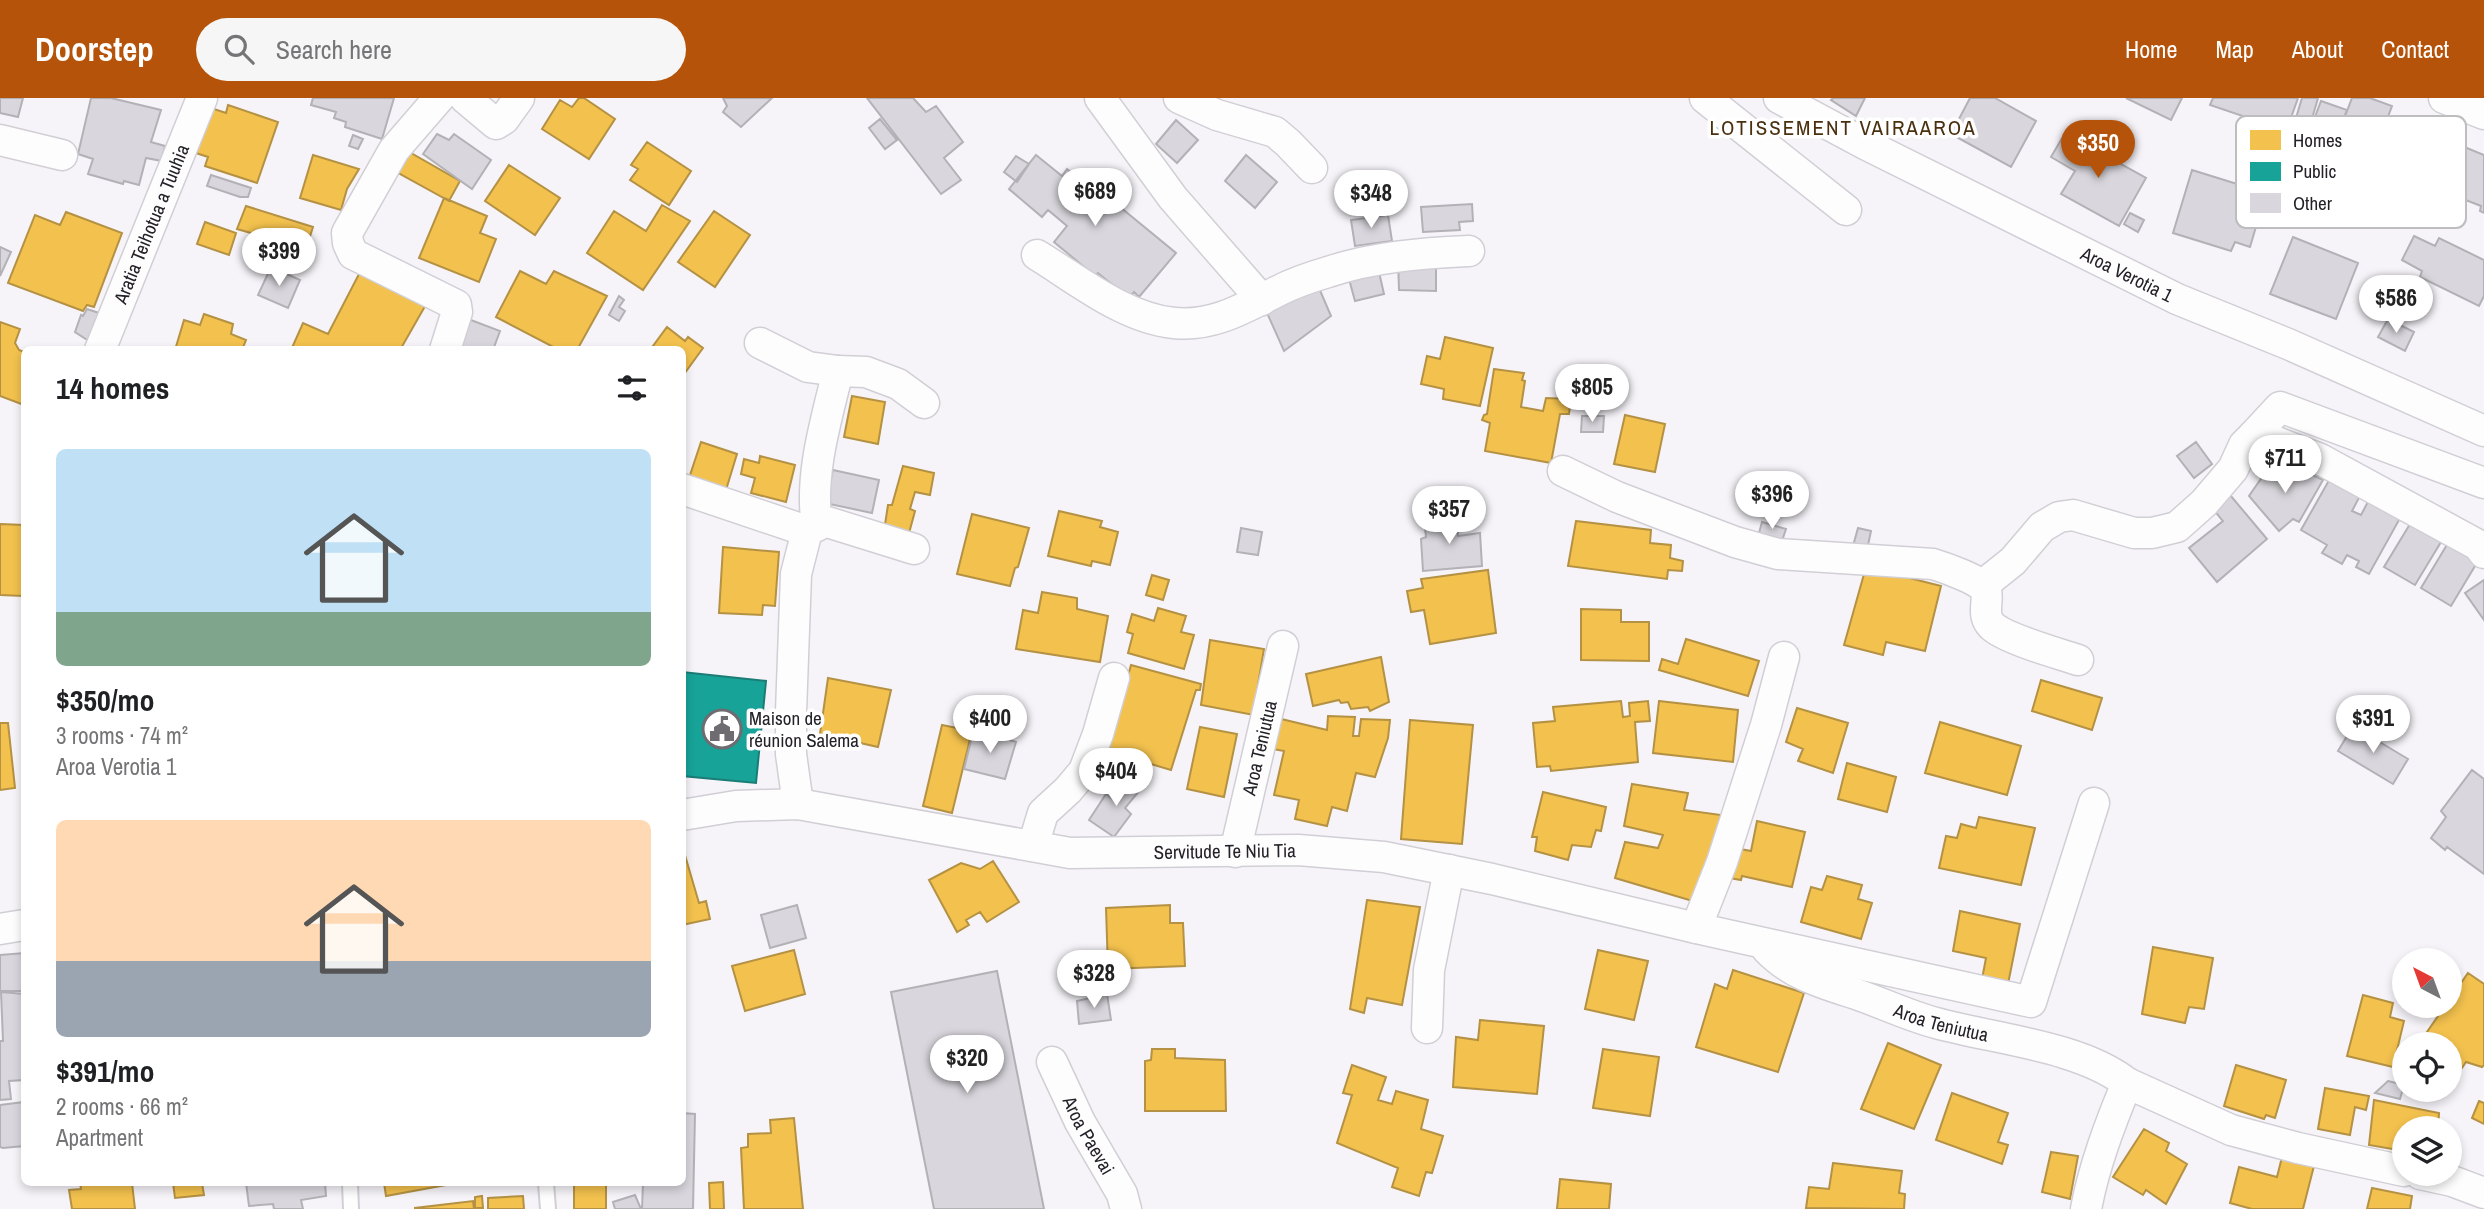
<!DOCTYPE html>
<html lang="en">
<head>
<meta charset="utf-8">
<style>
	:root { --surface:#fff; --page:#f6f6f6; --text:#202124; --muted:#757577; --accent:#b45309 }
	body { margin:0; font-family:"Archivo Narrow",sans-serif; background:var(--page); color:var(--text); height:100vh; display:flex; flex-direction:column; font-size:26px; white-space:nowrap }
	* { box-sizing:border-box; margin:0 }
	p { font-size:23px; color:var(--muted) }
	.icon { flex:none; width:38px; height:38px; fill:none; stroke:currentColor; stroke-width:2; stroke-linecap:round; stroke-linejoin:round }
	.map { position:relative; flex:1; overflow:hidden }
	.side { position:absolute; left:21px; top:248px; width:665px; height:840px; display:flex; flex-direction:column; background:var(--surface); border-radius:10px; box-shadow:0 4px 10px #0003 }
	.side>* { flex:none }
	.needle { width:46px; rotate:319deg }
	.buttons { position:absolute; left:2392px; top:850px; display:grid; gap:14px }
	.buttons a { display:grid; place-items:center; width:70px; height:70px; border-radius:50%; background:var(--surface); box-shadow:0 4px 10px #0003; font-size:35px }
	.price { position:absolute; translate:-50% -60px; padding:0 16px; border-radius:24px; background:#fff; color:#222; font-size:23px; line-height:46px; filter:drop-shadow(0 2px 4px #0008) }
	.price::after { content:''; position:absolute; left:50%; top:42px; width:21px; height:16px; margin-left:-10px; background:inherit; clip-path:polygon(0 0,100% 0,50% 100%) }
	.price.current { background:var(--accent); color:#fff }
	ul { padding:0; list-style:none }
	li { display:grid; align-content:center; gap:14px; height:371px; padding:0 35px }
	li span { display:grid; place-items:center; height:217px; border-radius:10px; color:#555 }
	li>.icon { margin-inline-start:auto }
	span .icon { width:126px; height:126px; fill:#fffc; stroke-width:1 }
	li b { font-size:30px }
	h2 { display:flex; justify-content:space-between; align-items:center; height:84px; padding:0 35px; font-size:30px }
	header { display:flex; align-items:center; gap:42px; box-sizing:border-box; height:98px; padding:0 35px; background:var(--accent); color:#fff }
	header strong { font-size:33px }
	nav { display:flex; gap:38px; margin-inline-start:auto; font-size:24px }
	.search { width:490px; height:63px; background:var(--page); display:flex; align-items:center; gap:18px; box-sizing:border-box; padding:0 24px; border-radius:38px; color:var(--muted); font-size:26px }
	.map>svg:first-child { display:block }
	.homes { fill:#f2c14e; stroke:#b49143; stroke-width:2 }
	.public { fill:#17a398; stroke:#1b7c76; stroke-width:2 }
	.building { fill:#d9d7dd; stroke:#b3b1b6; stroke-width:2 }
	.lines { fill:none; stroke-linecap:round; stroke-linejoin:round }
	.lane-casing { stroke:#d1cfd5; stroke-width:18 }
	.street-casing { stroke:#d1cfd5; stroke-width:33 }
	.lane { stroke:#fefdfe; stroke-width:14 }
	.street { stroke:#fefdfe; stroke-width:30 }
	.labels { text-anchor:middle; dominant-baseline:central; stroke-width:7; stroke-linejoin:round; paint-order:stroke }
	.street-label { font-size:19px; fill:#242128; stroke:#fff }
	.poi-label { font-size:19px; fill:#242128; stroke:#fff; text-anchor:start }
	.neighbourhood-label { font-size:21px; letter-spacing:2px; fill:#4a300f; stroke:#fff }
	.key { fill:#fff; stroke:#bdbcbe; stroke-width:2 }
	.key-label { font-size:19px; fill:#242128 }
</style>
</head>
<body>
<header>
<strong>Doorstep</strong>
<div class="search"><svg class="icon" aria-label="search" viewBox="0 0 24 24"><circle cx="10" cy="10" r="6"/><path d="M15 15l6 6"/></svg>Search here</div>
<nav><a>Home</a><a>Map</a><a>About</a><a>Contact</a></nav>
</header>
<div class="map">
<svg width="2484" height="1111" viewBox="0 0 2484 1111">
	<rect width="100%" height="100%" fill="#f6f4f9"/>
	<path class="homes" d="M579,0H584L615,21L589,61L542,31L560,2L572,9Z
		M228,7L278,24L257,85L205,68L208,59L196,55L211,10L226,15Z
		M647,44L691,73L669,107L630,82L638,71L631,67Z
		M404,51L460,83L449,103L393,72Z
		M313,57L359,71L347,91L341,112L300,100Z
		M509,67L560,100L535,137L485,103Z
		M444,100L487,118L480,135L496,141L479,184L419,160Z
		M662,107L690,123L643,192L587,155L614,113L646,133Z
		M246,108L313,129L304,157L250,139L251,135L237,131Z
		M714,113L750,137L715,189L678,164Z
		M66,114L122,135L94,209L87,207L83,213L8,185L35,117L60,127Z
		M205,124L236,135L229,157L197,146Z
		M520,173L546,186L554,173L607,198L577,252H559L496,219Z
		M359,176L428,203L400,252H291L303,225L328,236Z
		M204,216L233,226L231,236L246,242L242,252H175L184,222L200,227Z
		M0,224L20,231L15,245L19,252L24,254V307L0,298Z
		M667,229L685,243L688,239L703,250L682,279V252H650Z
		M1445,239L1493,250L1480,308L1443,301L1444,291L1421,286L1427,258L1440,261Z
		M1494,271L1524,275L1522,282L1525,283L1521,309L1543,313L1546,300L1571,301L1569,316H1560L1551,365L1485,353L1490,325L1482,322L1484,317L1487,316Z
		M852,298L885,304L878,346L844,339Z
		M1625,317L1665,326L1655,374L1614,366Z
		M701,344L737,356L726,392L689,380Z
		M760,358L795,367L786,404L751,395L755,380L741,376L744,361L759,365Z
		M903,368L934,375L930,397L915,394L910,411L915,413L908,439L884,433L888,407H892Z
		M1059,413L1102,423L1100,429L1118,434L1110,467L1092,463L1091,468L1048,458Z
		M972,416L1029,430L1018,469L1015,470L1010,488L957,476Z
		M1576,423L1651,432L1650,445L1671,447L1670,460L1683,463L1682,473L1668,472L1667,481L1568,468Z
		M0,426L24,427L23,498L0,497Z
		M723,449L779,454L775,508L763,507L762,517L719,515Z
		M1866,469L1941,488L1925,553L1886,544L1883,557L1844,547Z
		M1488,472L1496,535L1430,546L1424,512L1411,514L1407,493L1423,490L1421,481Z
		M1152,477L1169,482L1163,502L1146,497Z
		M1042,494L1077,500V511L1108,518L1100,564L1016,551L1023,512L1038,515Z
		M1158,510L1186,518L1181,534L1194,537L1184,571L1128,555L1133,536L1127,534L1132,516L1154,523Z
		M1581,511L1621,512V524H1649V563L1581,562Z
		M1686,541L1759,563L1748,598L1659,572L1662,561L1678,566Z
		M1210,542L1264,551L1255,605L1259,618L1201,607Z
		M1381,559L1389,604L1370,613L1368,609L1351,611L1348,604L1341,605L1339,602L1313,608L1306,576Z
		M1131,567L1201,586L1200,592H1196L1171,672L1107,653Z
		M828,580L891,592L878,649L820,636Z
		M2041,582L2102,600L2092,632L2032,613Z
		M1621,603L1623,619L1630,618L1629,605L1648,603L1650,623L1635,624L1638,664L1551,673L1550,668L1537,669L1533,625L1555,623L1553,609Z
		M1659,603L1738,612L1733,664L1653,655Z
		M1797,610L1848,625L1833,675L1798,663L1803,651L1786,644Z
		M1328,618L1355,619L1353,638H1359L1361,621L1390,622L1388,640L1375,679L1356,675L1347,713L1332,709L1327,728L1295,721L1299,702L1274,697L1284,653L1267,650L1273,619L1327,632Z
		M1410,622L1473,627L1462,746L1401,741Z
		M1940,624L2021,648L2007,697L1925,675Z
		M0,625H8L15,690L0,692Z
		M942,627L972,633L952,715L923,708Z
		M1200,629L1237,636L1224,699L1187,691Z
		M1847,665L1896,679L1887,714L1838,701Z
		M1632,686L1688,695L1684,712L1721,717L1696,804L1615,780L1625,744L1658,750L1663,737L1624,728Z
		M1543,694L1606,709L1601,733L1596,732L1591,749L1572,747L1568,762L1535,753L1537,739H1532Z
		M1979,719L2035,730L2021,787L1939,770L1946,738L1957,740L1961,726L1976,730Z
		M1757,723L1805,734L1792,789L1742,778L1741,782L1729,780L1735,750L1751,753Z
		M682,747L699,805L706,803L710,821L682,827Z
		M993,763L1019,804L987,824L980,814L966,822L969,827L957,834L929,782L961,765L980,771Z
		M1827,778L1862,787L1858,801L1872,805L1861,841L1801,824L1811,789L1822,792Z
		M1367,802L1420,809L1402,907L1367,900L1364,915L1350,911Z
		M1170,807V825H1183L1185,868L1108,871L1106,810Z
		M1960,813L2020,826L2008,886L1982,881L1986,860L1953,853Z
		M2153,849L2213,860L2204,911L2189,909L2185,925L2142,916Z
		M794,852L805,896L745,913L732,868Z
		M1598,852L1648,863L1634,922L1585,911Z
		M1733,872L1804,895L1778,974L1696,949L1715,886L1727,891Z
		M2468,875L2484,886V967L2482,969L2466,964L2462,970L2450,963V947H2424L2420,944L2445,908H2450V901Z
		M2363,897L2393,905L2390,919L2404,923L2393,969L2347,958Z
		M1480,922L1544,928L1537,996L1453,989L1456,939L1478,942Z
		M1888,945L1941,967L1914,1031L1861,1011Z
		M1152,951H1175V960L1225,962L1226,1013H1145V963L1151,962Z
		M1603,951L1659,959L1650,1018L1593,1010Z
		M1352,967L1386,979L1378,1002L1392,1006L1396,993L1428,1002L1421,1031L1443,1038L1432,1075L1426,1074L1419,1098L1392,1089L1398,1070L1337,1045L1352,997L1343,995Z
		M2236,967L2286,982L2275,1020L2266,1017L2264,1021L2224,1008Z
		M2325,990L2369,998L2366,1012L2355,1009L2350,1037L2318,1031Z
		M1952,995L2008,1015L1998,1044L2008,1047L2002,1066L1936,1042Z
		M2374,1002L2439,1015L2438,1031H2404V1053L2369,1047Z
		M2479,1003L2484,1005V1026L2472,1020Z
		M794,1020L803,1111H744L741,1050L748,1049V1036L771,1035L770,1022Z
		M2144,1031L2169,1045L2166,1053L2187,1066L2166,1106L2146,1092L2143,1097L2113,1079Z
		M2051,1054L2078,1058L2070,1101L2042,1094Z
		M2283,1055L2315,1064L2303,1111H2252L2230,1105L2239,1069L2277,1079Z
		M1833,1065L1902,1073L1899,1095L1905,1096L1904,1111L1806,1110L1809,1089L1829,1091Z
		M1560,1081L1611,1086L1609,1111H1557Z
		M723,1084L724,1111H710L709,1085Z
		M80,1085H132L135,1111H72L69,1092L81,1091Z
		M173,1085H202L204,1097L175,1100Z
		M384,1085H450L451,1086L386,1098Z
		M574,1085H606V1111H574Z
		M2372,1090L2412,1098L2410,1111H2367Z
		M482,1098L483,1110H475V1099Z
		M523,1098L524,1111H488V1100Z
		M473,1103L474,1111H415V1110Z"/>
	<path class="public" d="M682,574L766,583L756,685L682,678Z"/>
	<path class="building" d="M0,0H23L18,19L0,15Z
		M91,0H111L161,12L151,44L165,48L162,63L146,60L139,87L124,83L123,86L88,76L93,61L78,56Z
		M313,0H394L382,41L345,29L346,24L334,20L336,14L311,7Z
		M723,0H772L741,29L723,14L727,8Z
		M867,0H913L926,14L936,8L963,44L944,60L961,82L941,96Z
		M1833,0H1865L1856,18L1831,2Z
		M1970,0H1995L2036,23L2011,69L1951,36Z
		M2126,0H2182L2171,22Z
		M2213,0H2298L2288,28L2271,22L2269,27L2210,7Z
		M2302,0H2318L2311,24L2296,20Z
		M2352,0H2370L2392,8L2386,24L2416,34L2403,72L2390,67L2388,76L2331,55Z
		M2321,3L2347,12L2337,36L2312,27Z
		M880,21L897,42L885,51L869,30Z
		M1176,22L1198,42L1177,65L1156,46Z
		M2065,35L2146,80L2119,128L2061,96L2075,73L2051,59Z
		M437,36L449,42L454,36L491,62L472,91L423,56Z
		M353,37L363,41L358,51L349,48Z
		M2462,48L2484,57V115L2480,113L2481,108L2445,94Z
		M1036,57L1062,78L1067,71L1095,95L1098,91L1176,155L1139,199L1134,194L1129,200L1098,175L1095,178L1054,144L1067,128L1048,112L1042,119L1009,91Z
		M1246,57L1277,84L1255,110L1225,83Z
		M1016,58L1029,66L1017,84L1004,74Z
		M2192,72L2266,95L2250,149L2235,144L2231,153L2173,135Z
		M211,77L251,90L248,99H240L207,88Z
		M1472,106L1473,123L1459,124L1460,132L1423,134L1421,109Z
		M2130,115L2144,122L2138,134L2124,126Z
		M1388,117L1392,143L1355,148L1351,122Z
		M2414,138L2435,148L2439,140L2484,162V198L2479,208L2420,179L2422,173L2402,162Z
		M2293,139L2358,165L2336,221L2270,196Z
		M0,149L11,154L0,178Z
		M1436,160V193L1399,192L1398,161Z
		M271,169L300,182L288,210L258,197Z
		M1379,174L1384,196L1355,203L1349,181Z
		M1316,183L1331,218L1284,253L1263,206Z
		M619,198L624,202L619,209L625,213L619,223L609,217Z
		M87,211L102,216L92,245L75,234L81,217L83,218Z
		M463,219L500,233L493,252H459Z
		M2388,221L2414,234L2405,253L2378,239Z
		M1582,318H1604L1603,334H1581Z
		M2196,344L2212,366L2194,380L2177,358Z
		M2272,365L2289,377L2296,369L2323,382L2299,424L2293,421L2279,433L2249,398Z
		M833,372L879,382L872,415L825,405Z
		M2332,377L2362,394L2352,413L2361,417L2372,396L2404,413L2369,476L2356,469L2359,463L2347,457L2342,466L2322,455L2327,447L2301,432Z
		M2225,391L2267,441L2217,484L2189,450L2223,423L2208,405Z
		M1456,418L1458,438L1480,435L1482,468L1423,473L1421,441L1426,439L1424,421Z
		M2413,421L2444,439L2415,487L2384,469Z
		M1762,424L1786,431L1782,443L1759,435Z
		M1241,430L1262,434L1258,457L1237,454Z
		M1858,430L1871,433L1867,452L1853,448Z
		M2451,440L2481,458L2451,508L2421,490Z
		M2484,482V522L2465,495Z
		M2353,628L2408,661L2393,686L2338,653Z
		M974,631L1016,644L1005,681L964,671Z
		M2472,672L2484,681V776L2447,749L2445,752L2431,740L2446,719L2441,713Z
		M1134,677L1145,686L1125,710L1131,716L1114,739L1089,722L1106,696L1114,702Z
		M797,807L806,840L770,850L761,817Z
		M24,855V893H0V857Z
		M997,873L1044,1111H934L891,894Z
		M1,894L24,896V982L9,983L11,1001L0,1002V943H3Z
		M1107,896L1111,922L1079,926L1077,903Z
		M2388,983L2404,987L2400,1001L2375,995Z
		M24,1004V1048L3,1050L0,1049V1007Z
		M682,1015L695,1016L693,1111H642L643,1085H682Z
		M246,1085H325L326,1098L301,1102L303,1111H274L273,1106L249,1108Z
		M635,1097L641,1111H615L613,1104Z"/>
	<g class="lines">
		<defs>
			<path id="lane" d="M350,1085L351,1111
				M546,1085L548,1111"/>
			<g id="street">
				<path d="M439,0L394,52L347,135L348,145L353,156L456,207L457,214L445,252"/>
				<path d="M465,0L496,26L504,21L519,0"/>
				<path d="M1100,0L1173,100L1262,202"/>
				<path d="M1179,0L1217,17L1275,34L1288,45L1312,70"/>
				<path d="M1705,0L1846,112"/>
				<path id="s1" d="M1779,0L1865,46L2177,201L2288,246L2484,333"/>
				<path d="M2444,0L2484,16"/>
				<path d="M0,42L62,57"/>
				<path d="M1037,157C1078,182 1124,220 1174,225C1213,229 1244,210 1278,193C1293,185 1311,179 1328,174C1373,159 1422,155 1469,153"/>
				<path d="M760,245L808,269L838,273"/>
				<path id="s2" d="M100,252L202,0"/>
				<path d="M2254,337L2280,309L2484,385"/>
				<path d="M1563,373L1617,399L1735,444L1778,456L1933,466C1943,469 1983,483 1986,492C1989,504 1981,517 1992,528C2006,541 2057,555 2078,562"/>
				<path d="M682,391L807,433L824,423L914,451"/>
				<path d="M817,428C809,377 826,323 838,273L866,274L898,286L924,305"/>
				<path d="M1983,487L2013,463L2042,429L2059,419L2073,417L2134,435H2152L2177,429L2204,405L2233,371L2244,347L2254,337L2266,340L2320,361L2478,447L2484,455"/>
				<path d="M798,706L791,656V614L796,476L807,433"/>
				<path id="s3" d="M682,717L736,708L798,706L1070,755L1298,752L1384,759L1492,781L1696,830L2031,904L2094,705"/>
				<path d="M1033,748L1043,715L1068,692L1084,673L1098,636L1114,580"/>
				<path id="s4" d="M1235,754L1283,548"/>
				<path d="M1696,830L1722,764L1766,627L1784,559"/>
				<path d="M0,831L24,827"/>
				<path id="s5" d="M1767,851C1792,877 1822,885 1856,896C1882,905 1909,918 1936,925C1994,941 2080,948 2127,985"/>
				<path d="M1427,930L1429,872L1449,772"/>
				<path id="s6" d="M1052,964L1080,1024L1122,1096L1126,1111"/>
				<path d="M2420,1076L2452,1083L2484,1095"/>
				<path d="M2086,1111C2094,1068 2110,1026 2127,985L2231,1032L2298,1050L2404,1073"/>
			</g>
		</defs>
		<use href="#lane" class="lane-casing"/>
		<use href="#street" class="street-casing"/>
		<use href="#lane" class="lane"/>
		<use href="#street" class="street"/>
	</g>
	<defs>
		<symbol id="civic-ring" viewBox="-11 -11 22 22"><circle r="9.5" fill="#fff" stroke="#6e6b71" stroke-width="1.5"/><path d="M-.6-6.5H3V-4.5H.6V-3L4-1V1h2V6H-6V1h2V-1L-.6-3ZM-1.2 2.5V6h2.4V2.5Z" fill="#6e6b71"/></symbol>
	</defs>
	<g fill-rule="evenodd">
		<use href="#civic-ring" x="700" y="609" width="44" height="44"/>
	</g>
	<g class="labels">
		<g class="street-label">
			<text stroke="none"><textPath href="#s2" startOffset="136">Aratia Teihotua a Tuuhia</textPath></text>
			<text stroke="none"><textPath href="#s1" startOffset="390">Aroa Verotia 1</textPath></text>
			<text stroke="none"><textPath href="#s4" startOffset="107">Aroa Teniutua</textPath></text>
			<text stroke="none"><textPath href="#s3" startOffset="548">Servitude Te Niu Tia</textPath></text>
			<text stroke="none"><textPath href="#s5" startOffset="191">Aroa Teniutua</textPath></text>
			<text stroke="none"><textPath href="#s6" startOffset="82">Aroa Paevai</textPath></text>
		</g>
		<g class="poi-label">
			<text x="749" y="620">Maison de<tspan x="749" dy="22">réunion Salema</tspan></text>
		</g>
		<g class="neighbourhood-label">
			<text x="1843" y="29">LOTISSEMENT VAIRAAROA</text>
		</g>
	</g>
	<rect x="2236" y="18" width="230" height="112" rx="10" class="key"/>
	<rect x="2250" y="32" width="31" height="20" fill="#f2c14e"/>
	<rect x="2250" y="64" width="31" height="19" fill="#17a398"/>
	<rect x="2250" y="95" width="31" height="20" fill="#d9d7dd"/>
	<g class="key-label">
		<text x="2293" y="49">Homes</text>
		<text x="2293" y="80">Public</text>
		<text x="2293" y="112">Other</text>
	</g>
</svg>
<div class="buttons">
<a><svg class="needle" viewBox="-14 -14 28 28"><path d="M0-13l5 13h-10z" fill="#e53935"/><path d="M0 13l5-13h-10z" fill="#757577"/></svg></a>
<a><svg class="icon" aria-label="locate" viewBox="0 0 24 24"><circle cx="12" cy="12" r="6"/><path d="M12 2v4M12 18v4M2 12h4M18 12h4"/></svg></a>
<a><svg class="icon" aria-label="layers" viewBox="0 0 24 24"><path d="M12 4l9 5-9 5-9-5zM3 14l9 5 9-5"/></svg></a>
</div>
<b class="price current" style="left:2098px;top:82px">$350</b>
<b class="price" style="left:1095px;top:130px">$689</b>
<b class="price" style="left:1371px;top:132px">$348</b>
<b class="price" style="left:279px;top:190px">$399</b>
<b class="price" style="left:2396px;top:237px">$586</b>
<b class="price" style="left:1592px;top:326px">$805</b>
<b class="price" style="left:2285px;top:397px">$711</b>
<b class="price" style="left:1772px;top:433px">$396</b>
<b class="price" style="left:1449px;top:448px">$357</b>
<b class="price" style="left:990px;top:657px">$400</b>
<b class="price" style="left:2373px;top:657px">$391</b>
<b class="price" style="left:1116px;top:710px">$404</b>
<b class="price" style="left:1094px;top:912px">$328</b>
<b class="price" style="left:967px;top:997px">$320</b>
<section class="side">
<h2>14 homes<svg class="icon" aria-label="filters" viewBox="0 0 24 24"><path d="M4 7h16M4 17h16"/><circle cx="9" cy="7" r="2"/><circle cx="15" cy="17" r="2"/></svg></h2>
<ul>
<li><span style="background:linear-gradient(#bfe0f5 75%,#7fa58c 0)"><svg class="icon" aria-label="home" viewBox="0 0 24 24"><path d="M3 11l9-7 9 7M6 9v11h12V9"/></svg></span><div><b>$350/mo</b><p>3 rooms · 74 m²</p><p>Aroa Verotia 1</p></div></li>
<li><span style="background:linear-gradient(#ffd9b3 65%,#9aa5b1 0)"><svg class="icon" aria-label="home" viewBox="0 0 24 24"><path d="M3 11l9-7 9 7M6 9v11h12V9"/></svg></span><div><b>$391/mo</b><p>2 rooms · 66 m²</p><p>Apartment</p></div></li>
</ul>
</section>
</div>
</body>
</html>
